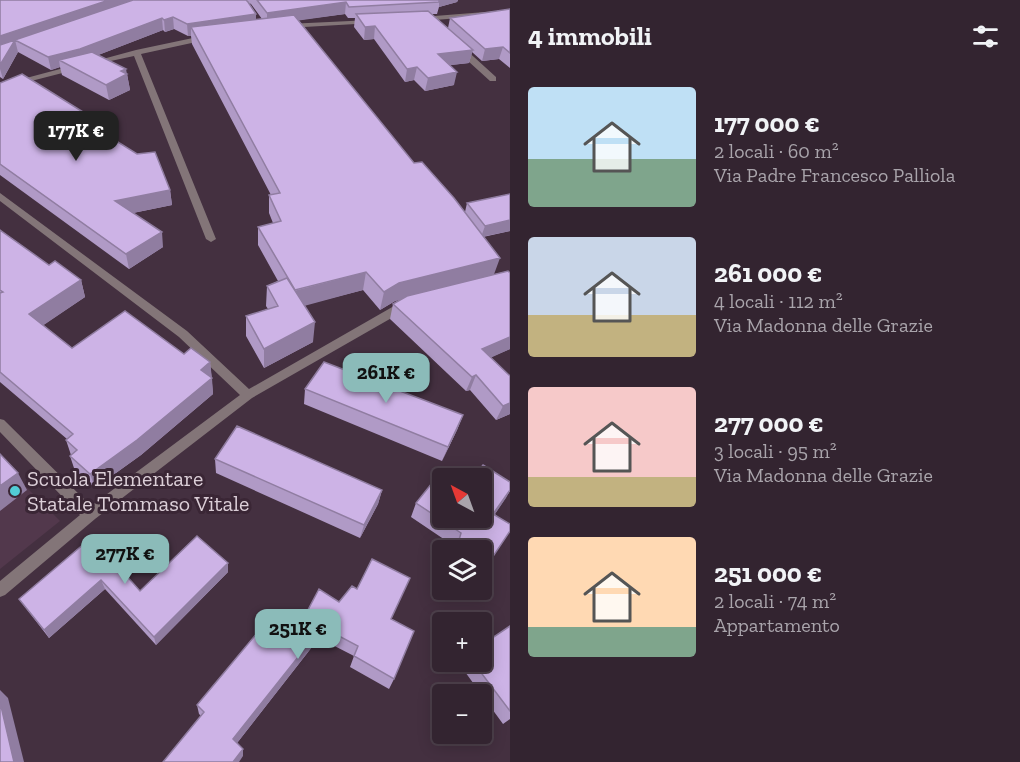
<!DOCTYPE html>
<html lang="it">
<head>
<meta charset="utf-8">
<style>
	:root { --surface:#332430; --page:#3b2c38; --text:#f1f3f6; --muted:#a9a4ab; --line:#4e414c; --accent:#8bbbb9 }
	body { margin:0; font-family:"Zilla Slab",serif; background:var(--page); color:var(--text); height:100vh; display:flex; flex-direction:column; font-size:22px; white-space:nowrap }
	* { box-sizing:border-box; margin:0 }
	p { font-size:20px; color:var(--muted) }
	.icon { flex:none; width:33px; height:33px; fill:none; stroke:currentColor; stroke-width:2; stroke-linecap:round; stroke-linejoin:round }
	.map { position:relative; flex:1; overflow:hidden }
	.panel { display:flex; flex-direction:column; background:var(--surface); width:510px }
	.panel>* { flex:none }
	.needle { width:39px; rotate:319deg }
	.fabs { position:absolute; left:432px; top:468px; display:grid; gap:12px }
	.fabs a { display:grid; place-items:center; width:60px; height:60px; border-radius:6px; background:var(--surface); box-shadow:0 3px 15px #0003,0 0 0 2px var(--line); font-size:30px }
	.price { position:absolute; translate:-50% -51px; padding:0 14px; border-radius:12px; background:var(--accent); color:#111; font-size:20px; line-height:39px; filter:drop-shadow(0 2px 3px #0008) }
	.price::after { content:''; position:absolute; left:50%; top:36px; width:18px; height:14px; margin-left:-9px; background:inherit; clip-path:polygon(0 0,100% 0,50% 100%) }
	.price.selected { background:#222; color:#fff }
	ul { padding:0; list-style:none }
	li { display:flex; align-items:center; gap:18px; height:150px; padding:0 18px }
	li span { display:grid; place-items:center; flex:none; width:168px; height:120px; border-radius:6px; color:#555 }
	li>.icon { margin-inline-start:auto }
	span .icon { width:72px; height:72px; fill:#fffc; stroke-width:1 }
	li b { font-size:26px }
	h2 { display:flex; justify-content:space-between; align-items:center; height:72px; padding:0 18px; font-size:26px }
	main { display:flex; flex:1; min-height:0 }
	.map>svg:first-child { display:block }
	.built { fill:#52384c }
	.lines { fill:none; stroke-linecap:round; stroke-linejoin:round }
	.minor { fill:#837578; fill-rule:evenodd }
	.wall { fill:#b09ac6; fill-rule:evenodd }
	.shaded-wall { fill:#907da1 }
	.building { fill:#cdb3e6; stroke:#907da1; stroke-width:1.5 }
	.poi-dot { fill:#52ccd6; stroke:#3a2635; stroke-width:2 }
	.labels { text-anchor:middle; dominant-baseline:central; stroke-width:6; stroke-linejoin:round; paint-order:stroke }
	.poi-label { font-size:22px; fill:#dbced7; stroke:#3a2635; text-anchor:start }
</style>
</head>
<body>
<main>
<div class="map">
<svg width="510" height="762" viewBox="0 0 510 762">
	<rect width="100%" height="100%" fill="#443040"/>
	<path class="built" d="M0,461L60,521L0,569Z"/>
	<g class="lines">
		<path class="minor" d="M510,10V14L422,21L419,19L422,17Z
			M371,20L374,22L373,23L287,28L283,26L287,24Z
			M207,35H210V39L141,54L216,239L211,242L206,239L134,56L92,65L88,63L136,50Z
			M457,47H463L496,77V81H490L457,51Z
			M75,65H78V69L0,89V85Z
			M0,193L187,331L249,389L401,302L405,301L410,305L409,308L252,398L95,519L5,595L0,597V581L80,515L0,432V419L4,420L91,506L240,395L179,337L0,201Z"/>
	</g>
	<path class="wall" d="M0,0H458L457,2L439,7L437,14H432L448,28L450,18L510,9V68L499,59L482,61L472,52L469,63L450,65L454,85L425,91L414,80L405,82L374,39L364,40L354,27L355,18H348L345,14L298,20L414,163L465,212L467,203L510,194V231L483,237L494,274L510,273V349L491,357L510,414L496,420L470,390L466,391L390,319L393,304L401,299L395,301L380,310L363,290L304,305L313,342L264,368L246,336V316L268,309L266,306L267,286L278,281L258,245V227L273,223L269,213V195H271L192,44L191,36H188L174,29L165,32L163,30L98,55L127,74L130,90L109,100L62,75L60,67L51,70L18,52L3,79L0,77ZM249,3L251,4L262,19H256V14Z
		M0,83L104,125L106,134L170,190L172,205L133,213L163,247L129,269L0,175Z
		M0,230L49,265L81,280L85,297L43,325L72,348L184,354L210,362L213,394L141,455L95,488L75,471L70,456L71,455L66,440L67,439L0,382Z
		M305,389L463,415L457,430L442,461L304,404Z
		M215,459L382,490L378,504L360,538L216,473Z
		M510,482V491L495,514L510,531L482,573V550H453L454,546L411,517L416,503L442,518Z
		M92,537L140,591L228,563V572L156,645L105,589L49,638L19,599Z
		M339,602L391,619L394,679L389,689L350,667L354,656L319,638L237,743L243,749V756L199,714L197,705L292,640Z
		M510,626V719L503,724L460,665L462,662H482Z"/>
	<path class="shaded-wall" d="M109,0H145L15,40L18,52L3,79L0,69V36Z
		M437,0H458L457,2L439,7V2Z
		M346,2L345,14L267,25V13Z
		M256,14V26L191,27V36H188L187,24Z
		M173,17L174,29L165,32L164,20Z
		M162,18L163,30L83,61L59,60L60,67L51,70L48,57Z
		M375,26L374,39L364,40L365,27Z
		M503,47L499,59L482,61L485,49Z
		M473,50L469,63L435,67L438,54Z
		M417,67L414,80L405,82L407,69Z
		M126,69L130,90L109,100L106,85L121,71Z
		M457,72L454,85L425,91L428,78Z
		M104,125L107,140L97,129Z
		M170,190L172,205L118,216L115,201Z
		M510,220V231L481,237L485,226Z
		M162,232L163,247L129,269L126,254Z
		M500,258L493,277L395,301L380,310L384,292L399,283Z
		M366,272L363,290L293,309L294,291Z
		M81,280L85,297L35,331L29,314Z
		M315,322L313,342L264,368V349Z
		M510,337V349L477,364L482,349Z
		M210,362L212,378L201,370Z
		M476,375L470,390L466,391L472,377Z
		M212,378L213,394L141,455L95,488L90,474Z
		M510,403V414L496,420L503,406Z
		M463,415L457,430L442,461L448,447Z
		M18,473L27,490L0,511V486Z
		M382,490L378,504L360,538L364,525Z
		M510,490L506,498L486,527L493,514Z
		M228,563V572L156,645L154,637Z
		M101,580L105,589L49,638L44,630Z
		M322,627L319,638L234,747L233,739Z
		M0,690L8,698L24,762H14L0,702Z
		M243,749V756L239,762H233Z"/>
	<path class="building" d="M0,0H109L0,36Z
		M133,0H246L248,2L256,14L187,24L173,17L164,20L162,18L80,49L48,57L15,40L0,65V45Z
		M257,0H439V2L349,7L346,2L267,13Z
		M510,9V53L503,47L485,49L450,18Z
		M428,11L473,50L438,54L457,72L428,78L417,67L407,69L375,26L365,27L356,14Z
		M294,15L414,163L422,162L454,198L500,258L399,283L384,292L366,272L295,290L258,227L281,221L269,195L280,193L191,27Z
		M92,52L126,69L121,71L127,74L106,85L59,60Z
		M22,74L104,125L97,129L137,154L155,152L170,190L115,201L162,232L126,254L0,164V83Z
		M510,194V220L485,226L467,203Z
		M0,230L49,265L55,261L81,280L29,314L72,348L125,311L184,354L191,348L210,362L201,370L212,378L137,440L90,474L70,456L77,450L66,440L73,434L0,372V293L3,292L0,290Z
		M508,271L510,273V337L482,349L510,376V403L503,406L476,375L472,377L393,304L407,296Z
		M287,278L315,322L264,349L246,316L278,306L267,286Z
		M324,362L463,415L448,447L305,389Z
		M237,426L382,490L364,525L215,459Z
		M0,454L18,473L0,486Z
		M483,465L510,482V490L493,514L510,524V531L490,561L482,555V550H475L459,540L461,533L416,503L440,473L448,478H442V518H482V478H473Z
		M197,536L228,563L154,637L101,580L44,630L19,599L92,537L140,591Z
		M372,559L410,578L391,619L414,631L394,679L354,656L358,646L322,627L233,739L243,749L233,762H163L204,712L197,705L268,620L292,640L319,589L339,602L352,586L357,589Z
		M510,626V711L473,662H482V645Z
		M0,702L14,762H0Z"/>
	<circle class="poi-dot" cx="15" cy="491" r="6"/>
	<g class="labels">
		<g class="poi-label">
			<text x="27" y="478">Scuola Elementare<tspan x="27" dy="25">Statale Tommaso Vitale</tspan></text>
		</g>
	</g>
</svg>
<div class="fabs">
<a><svg class="needle" viewBox="-14 -14 28 28"><path d="M0-13l5 13h-10z" fill="#e53935"/><path d="M0 13l5-13h-10z" fill="#a9a4ab"/></svg></a>
<a><svg class="icon" aria-label="layers" viewBox="0 0 24 24"><path d="M12 4l9 5-9 5-9-5zM3 14l9 5 9-5"/></svg></a>
<a>+</a>
<a>−</a>
</div>
<b class="price selected" style="left:76px;top:162px">177K €</b>
<b class="price" style="left:386px;top:404px">261K €</b>
<b class="price" style="left:125px;top:585px">277K €</b>
<b class="price" style="left:298px;top:660px">251K €</b>
</div>
<section class="panel">
<h2>4 immobili<svg class="icon" aria-label="filters" viewBox="0 0 24 24"><path d="M4 7h16M4 17h16"/><circle cx="9" cy="7" r="2"/><circle cx="15" cy="17" r="2"/></svg></h2>
<ul>
<li><span style="background:linear-gradient(#bfe0f5 60%,#7fa58c 0)"><svg class="icon" aria-label="home" viewBox="0 0 24 24"><path d="M3 11l9-7 9 7M6 9v11h12V9"/></svg></span><div><b>177 000 €</b><p>2 locali · 60 m²</p><p>Via Padre Francesco Palliola</p></div></li>
<li><span style="background:linear-gradient(#c9d6e8 65%,#c2b280 0)"><svg class="icon" aria-label="home" viewBox="0 0 24 24"><path d="M3 11l9-7 9 7M6 9v11h12V9"/></svg></span><div><b>261 000 €</b><p>4 locali · 112 m²</p><p>Via Madonna delle Grazie</p></div></li>
<li><span style="background:linear-gradient(#f6c9c9 75%,#c2b280 0)"><svg class="icon" aria-label="home" viewBox="0 0 24 24"><path d="M3 11l9-7 9 7M6 9v11h12V9"/></svg></span><div><b>277 000 €</b><p>3 locali · 95 m²</p><p>Via Madonna delle Grazie</p></div></li>
<li><span style="background:linear-gradient(#ffd9b3 75%,#7fa58c 0)"><svg class="icon" aria-label="home" viewBox="0 0 24 24"><path d="M3 11l9-7 9 7M6 9v11h12V9"/></svg></span><div><b>251 000 €</b><p>2 locali · 74 m²</p><p>Appartamento</p></div></li>
</ul>
</section>
</main>
</body>
</html>
